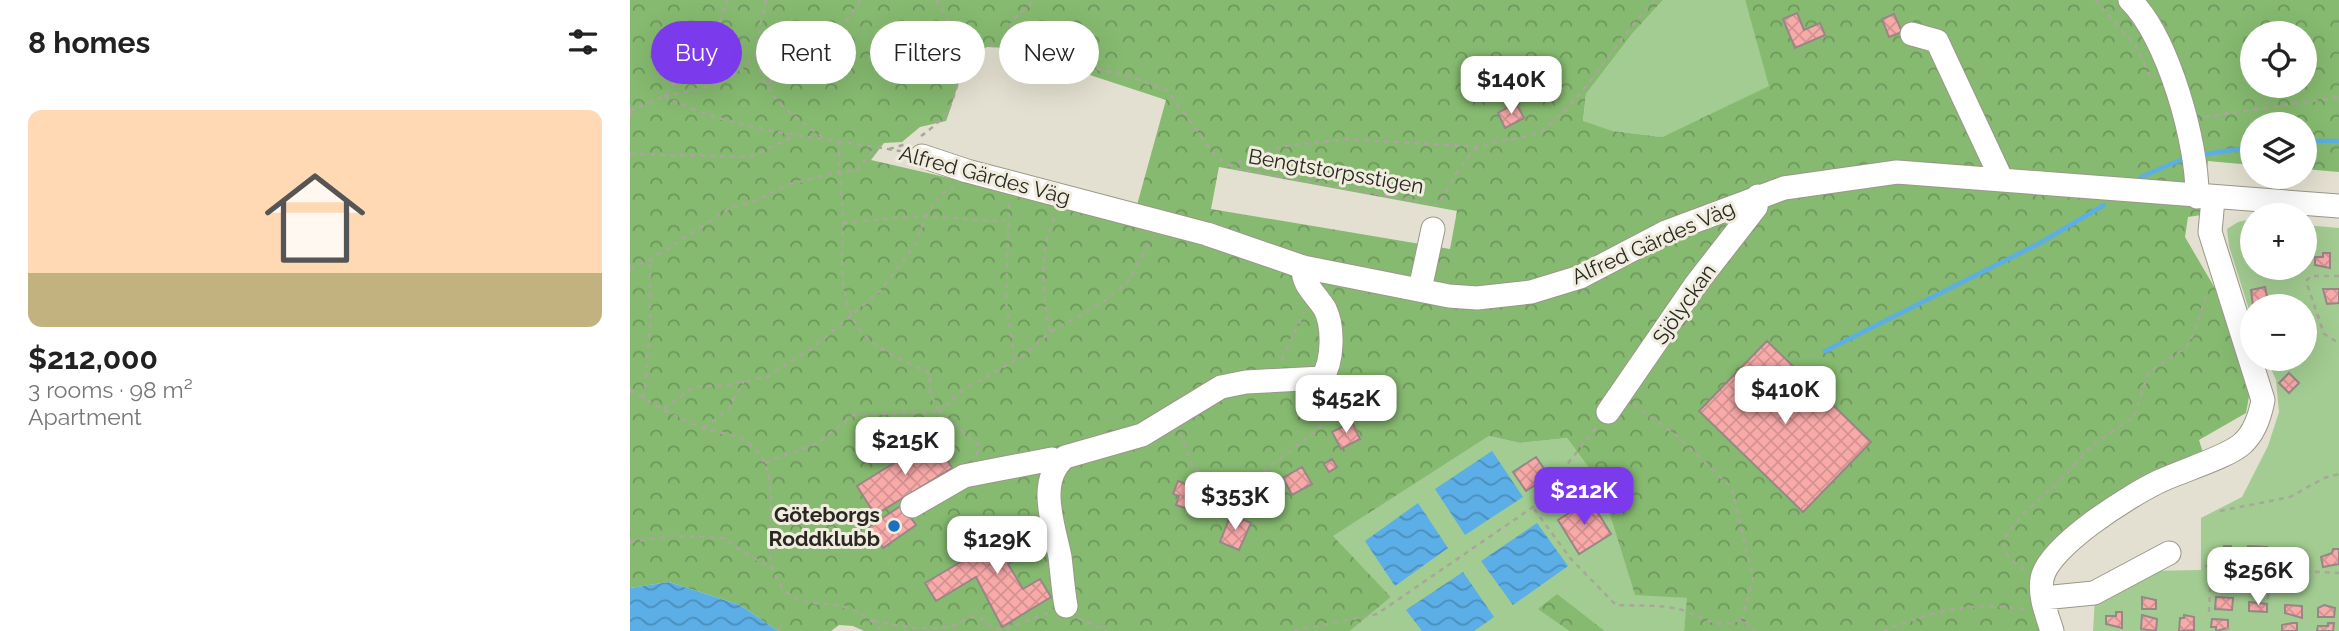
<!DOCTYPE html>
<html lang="en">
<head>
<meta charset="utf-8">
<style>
	:root { --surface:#fff; --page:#f2f2f2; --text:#222; --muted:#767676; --line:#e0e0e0; --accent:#7c3aed }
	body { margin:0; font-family:Raleway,sans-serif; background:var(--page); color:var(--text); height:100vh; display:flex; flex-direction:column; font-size:26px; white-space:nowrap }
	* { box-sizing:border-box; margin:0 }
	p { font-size:23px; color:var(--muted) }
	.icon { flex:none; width:38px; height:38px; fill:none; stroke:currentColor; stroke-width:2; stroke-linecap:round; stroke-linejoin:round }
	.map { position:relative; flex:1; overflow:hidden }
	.side { display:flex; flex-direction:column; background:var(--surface); width:630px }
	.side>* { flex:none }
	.hud { position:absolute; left:21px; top:21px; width:665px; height:63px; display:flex; gap:14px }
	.controls { position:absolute; left:1610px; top:21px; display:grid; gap:14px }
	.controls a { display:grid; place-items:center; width:77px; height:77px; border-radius:50%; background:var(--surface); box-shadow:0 7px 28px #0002; font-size:35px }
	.price { position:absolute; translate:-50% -60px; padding:0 16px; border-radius:14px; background:#fff; color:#222; font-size:23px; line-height:46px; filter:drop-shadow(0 2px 4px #0008) }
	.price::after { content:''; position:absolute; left:50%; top:42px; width:21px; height:16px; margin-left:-10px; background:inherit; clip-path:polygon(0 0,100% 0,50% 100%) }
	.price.selected { background:var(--accent); color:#fff }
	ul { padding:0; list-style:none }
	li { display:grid; align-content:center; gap:14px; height:371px; padding:0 28px }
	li+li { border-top:2px solid var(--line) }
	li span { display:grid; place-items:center; height:217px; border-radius:14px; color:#555 }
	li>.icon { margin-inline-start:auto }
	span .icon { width:126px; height:126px; fill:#fffc; stroke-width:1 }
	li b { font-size:30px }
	h2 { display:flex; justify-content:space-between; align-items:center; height:84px; padding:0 28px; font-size:30px }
	.chip { padding:0 24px; border-radius:32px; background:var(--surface); box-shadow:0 7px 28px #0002; font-size:24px; line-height:63px }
	.chip.selected { background:var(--accent); color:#fff }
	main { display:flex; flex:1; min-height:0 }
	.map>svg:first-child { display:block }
	.green { fill:#a2cc91 }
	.forest { fill:url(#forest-crowns); fill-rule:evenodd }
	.water { fill:url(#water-waves) }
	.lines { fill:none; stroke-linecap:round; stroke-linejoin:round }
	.stream { stroke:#5baee6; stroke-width:4.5 }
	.building { fill:url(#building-cross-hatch); stroke:#978786; stroke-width:2 }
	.minor-casing { stroke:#9a9789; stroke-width:25 }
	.path { stroke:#a9a69a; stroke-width:2.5; stroke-dasharray:5 5; stroke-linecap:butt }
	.minor { stroke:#fff; stroke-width:23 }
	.poi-dot { fill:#1e6fbe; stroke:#f0edde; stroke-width:2.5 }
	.labels { text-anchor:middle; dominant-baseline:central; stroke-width:6; stroke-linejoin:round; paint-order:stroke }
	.street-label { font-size:21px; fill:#282721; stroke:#f0edde }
	.poi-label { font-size:21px; font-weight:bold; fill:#282721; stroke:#f0edde; text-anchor:end }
</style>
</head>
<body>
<main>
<section class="side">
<h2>8 homes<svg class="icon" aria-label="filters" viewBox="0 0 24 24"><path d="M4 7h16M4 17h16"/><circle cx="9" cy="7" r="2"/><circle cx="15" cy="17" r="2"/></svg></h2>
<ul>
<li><span style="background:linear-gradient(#ffd9b3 75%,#c2b280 0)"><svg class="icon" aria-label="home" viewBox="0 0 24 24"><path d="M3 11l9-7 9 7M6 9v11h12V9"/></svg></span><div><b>$212,000</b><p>3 rooms · 98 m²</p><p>Apartment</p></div></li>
</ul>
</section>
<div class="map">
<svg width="1709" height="631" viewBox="0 0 1709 631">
	<defs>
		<pattern id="forest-crowns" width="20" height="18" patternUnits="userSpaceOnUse" patternTransform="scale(1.75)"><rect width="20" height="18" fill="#86ba70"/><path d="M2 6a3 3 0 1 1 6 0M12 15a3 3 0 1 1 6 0" fill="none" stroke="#6e975c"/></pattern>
		<pattern id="water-waves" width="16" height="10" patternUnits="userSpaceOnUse" patternTransform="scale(1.75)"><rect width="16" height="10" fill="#5baee6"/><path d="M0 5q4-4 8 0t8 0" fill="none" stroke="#4b8eba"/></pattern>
		<pattern id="building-cross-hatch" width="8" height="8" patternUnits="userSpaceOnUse" patternTransform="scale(1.75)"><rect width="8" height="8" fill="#f8aaa9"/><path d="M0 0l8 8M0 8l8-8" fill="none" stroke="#d59291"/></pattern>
	</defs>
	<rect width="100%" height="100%" fill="#e3e0d1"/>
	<path class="green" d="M1033,0H1115L1140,86L1032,137L983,131L953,122L956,94L1002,34Z
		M1622,219V268H1675V225L1709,228V631H1463L1465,598L1514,571L1571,570V518L1612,497L1638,446L1649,412L1646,380L1637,359H1675V306H1622V319L1599,246L1597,229L1608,222Z
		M859,436L890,443L937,438L970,483L1005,594L1058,598L1054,631H975L927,595L909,609L939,631H720L761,597L702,536Z"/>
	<path class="forest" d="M0,0H1033L1002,34L956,94L953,121L983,131L1032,137L1139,86L1115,0H1709V172L1675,169V124H1622V165L1578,161L1571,215L1558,217L1555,237L1593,302L1620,391L1616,413L1569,440L1574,456C1528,480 1403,528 1399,585C1398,599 1410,618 1414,631H1054L1057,598L1005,595L970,483L937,438L890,443L859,436L703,536L761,597L720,631H234L223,626L209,625L201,631H148L110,605L39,582L0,588ZM1622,33H1675V86H1622ZM357,47L378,48L536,100L507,205L415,200L241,160L254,143L272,142L290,127L316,121C326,97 331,57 357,47ZM589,167L827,211L820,249L581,209Z
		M927,594L975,631H939L908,609Z"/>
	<path class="water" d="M862,451L893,497L835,535L805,489Z
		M788,503L818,548L765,586L735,541Z
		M907,523L938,566L883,605L851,561Z
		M833,572L864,617L844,631H792L776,610Z
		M39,582L110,605L148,631H0V588Z"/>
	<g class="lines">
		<path class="stream" d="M1675,141H1709
			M1571,155L1622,147
			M1511,177L1555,158
			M1195,351L1410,243L1474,205"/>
	</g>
	<path class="building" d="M1167,13L1174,30L1190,23L1195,35L1165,48L1153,19Z
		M1264,14L1272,32L1259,37L1252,19Z
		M886,103L894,118L875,128L868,113Z
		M1693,253H1700V268L1685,265V257H1693Z
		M1642,268H1658L1657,271L1651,269L1648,277L1640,275Z
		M1635,287L1638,301L1623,306L1621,290Z
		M1693,289H1709V303L1697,304Z
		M1137,341L1241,442L1173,512L1069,411Z
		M1659,373L1669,383L1659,393L1649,383Z
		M722,422L730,439L711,449L702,432Z
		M304,438L322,468L245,515L227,486Z
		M906,457L919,476L896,491L883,472Z
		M702,459L707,467L699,472L694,464Z
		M672,467L682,484L662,495L653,478Z
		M548,481L566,488L558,509L546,505L549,496L543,494Z
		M960,500L981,534L949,554L928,520Z
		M272,505L286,525L253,548L239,527Z
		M601,514L621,523L609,550L590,542Z
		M400,521L413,543L378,564L393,589L410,579L421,597L372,627L346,577L306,601L295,583Z
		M1594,546H1601L1600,561L1585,557V550H1594Z
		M1618,546L1637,547L1636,560L1617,559Z
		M1655,548L1672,553V562L1654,561Z
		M1703,549H1709V564L1693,567L1691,557L1702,553Z
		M1512,597L1526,600V609H1512Z
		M1586,597L1603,598L1602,610L1585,609Z
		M1619,602L1637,604V612L1619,611Z
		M1655,605L1672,606V618L1655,613Z
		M1694,605L1705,608L1704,617H1688V608Z
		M1486,612H1492V628L1476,624V616H1486Z
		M1512,615L1527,619L1526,631L1511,629Z
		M1554,615L1564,617V630L1549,631L1550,618H1554Z
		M1582,619L1598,620V628L1586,631V627H1581Z
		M1662,623H1667V631H1652V625Z
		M1698,623H1704L1703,631H1687L1688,626H1698Z"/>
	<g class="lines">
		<defs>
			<path id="minor" d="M1500,0C1538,37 1568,144 1567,197
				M1282,34L1307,41L1371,178
				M292,156L337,171L577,234L673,267L819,296L847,298L901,292L950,277L1036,232L1154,188L1267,172L1709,206
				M790,289L803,229
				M978,412L1066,284L1126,207L1128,196
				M282,506L334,476L422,459L428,463
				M1413,598L1464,593L1539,553
				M436,606C433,590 432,573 430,557C424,526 406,481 435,457L512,435L591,387L616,382L692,378C703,362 704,327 695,309C686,294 672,285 673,267
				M1422,631C1417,615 1409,596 1412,579C1417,547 1500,495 1530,481C1550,471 1599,457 1613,443C1625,432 1630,416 1633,400L1580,232L1583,199"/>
		</defs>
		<use href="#minor" class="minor-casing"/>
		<path class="path" d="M136,0C133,17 126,37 127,54C129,93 164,118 193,137
			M306,0L319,22L350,46
			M1465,0L1506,46L1523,82
			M378,48L381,23L404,0
			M138,83L208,32L231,0
			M34,96C103,133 199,138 275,152
			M34,96C70,90 103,84 127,54
			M0,111L34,96L88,27L98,0
			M0,116L5,109
			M1574,117L1709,97
			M291,136C301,129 311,121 318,110C327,95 332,54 348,47C354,44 363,46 370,47L499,76L538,91L587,158L608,169L808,205C817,191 834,156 847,149C871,135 900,144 922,123C962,87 987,38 1025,0
			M259,149L276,144
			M0,154L120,157L166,135
			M598,166L654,146L717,139L849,147
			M379,203L376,302L385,360
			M213,223C244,220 275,216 306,217C333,217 349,223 376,220
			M0,268L20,260L100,208L128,200L156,185L209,172L226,171L246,147
			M1709,276H1681L1676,281L1694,334L1709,343
			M420,331C412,292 408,251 426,215
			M652,360L674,312
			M0,390C22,404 47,418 71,427C85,433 105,433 117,442C166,479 119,545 152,587C167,607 191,602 211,606C228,610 241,619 252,631
			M14,398L20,324V261
			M1004,405L1046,435L1102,488L1123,579L1112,619
			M34,409L64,387L95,385L137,377L184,347L251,290L285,245L296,216L311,194L324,187
			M74,428L97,411L114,381
			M550,433L563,468L608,491L690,428L691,396
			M346,455L350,447L310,412L330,392L393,356L420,332L472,303L497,283L523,238
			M135,463L188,443L223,415L310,412L300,394V374C276,360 244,351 228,327C207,298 213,255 213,221C213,194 207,168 210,140
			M904,509L941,559L986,605C1007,606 1032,604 1052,610C1075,617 1087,631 1112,619L1125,631
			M1590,511L1660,497L1694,478L1709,474
			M0,542L41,536L95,538L104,546L142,569
			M1575,566L1709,573
			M1394,570L1379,558L1374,547L1376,536L1394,513L1435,476L1461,446L1504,417L1518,373L1556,347L1565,331L1577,292
			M1638,599L1639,570
			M1579,612L1581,567
			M448,618L477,631
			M243,620C270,627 295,631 322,626C332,623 337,616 348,616L364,628L375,629L420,612
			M1511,630L1512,631
			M148,631L153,625
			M664,631L747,614L903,507L966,428
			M1253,631C1307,610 1337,602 1396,609
			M1595,631L1600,627"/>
		<use href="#minor" class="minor"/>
	</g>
	<circle class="poi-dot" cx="264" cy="526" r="7"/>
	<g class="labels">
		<g class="street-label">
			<text transform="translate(706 171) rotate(10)">Bengtstorpsstigen</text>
			<text transform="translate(355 175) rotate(15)">Alfred Gärdes Väg</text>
			<text transform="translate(1023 242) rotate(-24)">Alfred Gärdes Väg</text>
			<text transform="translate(1054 304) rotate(-55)">Sjölyckan</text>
		</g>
		<g class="poi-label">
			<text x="250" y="514">Göteborgs<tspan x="250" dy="24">Roddklubb</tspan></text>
		</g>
	</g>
</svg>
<div class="controls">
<a><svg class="icon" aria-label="locate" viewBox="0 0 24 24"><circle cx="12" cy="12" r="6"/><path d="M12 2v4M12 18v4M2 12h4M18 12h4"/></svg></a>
<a><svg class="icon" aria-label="layers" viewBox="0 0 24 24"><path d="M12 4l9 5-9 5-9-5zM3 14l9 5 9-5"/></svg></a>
<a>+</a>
<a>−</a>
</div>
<b class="price" style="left:881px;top:116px">$140K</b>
<b class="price" style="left:1155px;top:426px">$410K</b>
<b class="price" style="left:716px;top:435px">$452K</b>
<b class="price" style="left:275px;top:477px">$215K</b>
<b class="price selected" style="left:954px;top:527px">$212K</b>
<b class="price" style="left:605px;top:532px">$353K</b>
<b class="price" style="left:367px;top:576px">$129K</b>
<b class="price" style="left:1628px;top:607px">$256K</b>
<div class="hud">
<a class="chip selected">Buy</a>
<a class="chip">Rent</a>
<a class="chip">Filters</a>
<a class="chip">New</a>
</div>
</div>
</main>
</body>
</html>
